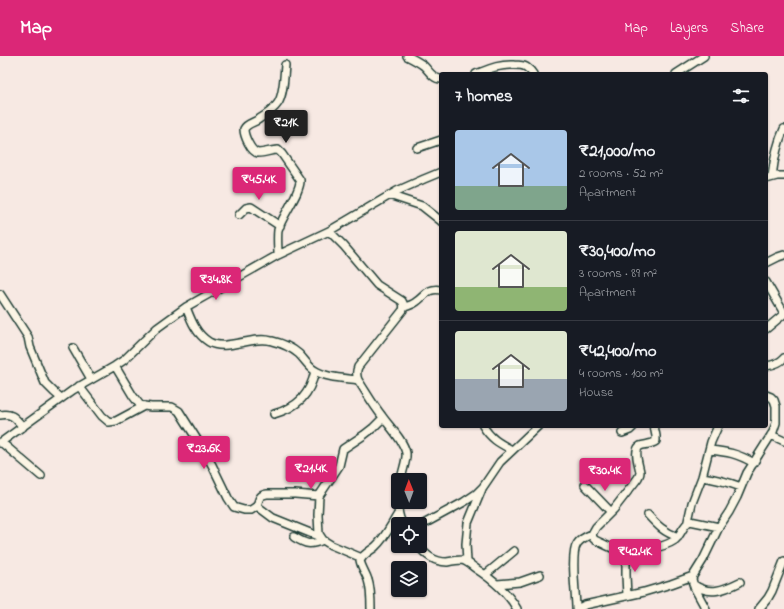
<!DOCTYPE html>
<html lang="en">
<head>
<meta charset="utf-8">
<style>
	:root { --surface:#171b24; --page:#242831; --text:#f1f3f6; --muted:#9ea1a6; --line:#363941; --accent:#db2777 }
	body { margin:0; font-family:"Indie Flower",sans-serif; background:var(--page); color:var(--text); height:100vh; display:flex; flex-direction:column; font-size:15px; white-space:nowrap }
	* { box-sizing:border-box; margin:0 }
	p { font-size:13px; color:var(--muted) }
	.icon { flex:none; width:22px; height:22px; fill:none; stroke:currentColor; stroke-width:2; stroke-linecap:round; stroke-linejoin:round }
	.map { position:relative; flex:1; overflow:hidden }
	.drawer { position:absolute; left:439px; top:16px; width:329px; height:356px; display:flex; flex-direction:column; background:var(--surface); border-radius:4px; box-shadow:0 1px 3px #0004 }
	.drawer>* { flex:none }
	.needle { width:26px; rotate:359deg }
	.controls { position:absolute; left:391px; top:417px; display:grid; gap:8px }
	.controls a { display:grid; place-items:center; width:36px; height:36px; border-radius:4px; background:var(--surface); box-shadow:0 1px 3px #0004; font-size:20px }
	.price { position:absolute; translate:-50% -34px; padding:0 9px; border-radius:4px; background:var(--accent); color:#fff; font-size:13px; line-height:26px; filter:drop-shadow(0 1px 2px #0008) }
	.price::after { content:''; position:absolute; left:50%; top:24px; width:12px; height:9px; margin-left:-6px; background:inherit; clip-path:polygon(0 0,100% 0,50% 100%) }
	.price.current { background:#222; color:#fff }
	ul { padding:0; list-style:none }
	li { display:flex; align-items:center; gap:12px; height:100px; padding:0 16px }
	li+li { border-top:1px solid var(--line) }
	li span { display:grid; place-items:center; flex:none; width:112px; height:80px; border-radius:4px; color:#555 }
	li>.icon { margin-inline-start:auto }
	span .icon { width:48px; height:48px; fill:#fffc; stroke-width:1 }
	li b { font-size:17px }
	h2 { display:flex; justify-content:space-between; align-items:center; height:48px; padding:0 16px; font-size:17px }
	header { display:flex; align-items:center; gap:24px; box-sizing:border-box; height:56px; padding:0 20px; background:var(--accent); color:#fff }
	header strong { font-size:19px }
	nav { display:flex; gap:22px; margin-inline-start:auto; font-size:14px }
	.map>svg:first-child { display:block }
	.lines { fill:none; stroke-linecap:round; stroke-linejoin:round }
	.minor-casing { stroke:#1f3d34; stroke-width:10 }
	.minor { stroke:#fcf5e5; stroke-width:7 }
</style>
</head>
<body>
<header>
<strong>Map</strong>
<nav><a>Map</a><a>Layers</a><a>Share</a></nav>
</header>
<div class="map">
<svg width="784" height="553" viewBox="0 0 784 553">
	<rect width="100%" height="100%" fill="#f7e9e3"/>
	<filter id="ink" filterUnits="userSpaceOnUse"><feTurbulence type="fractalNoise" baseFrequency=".025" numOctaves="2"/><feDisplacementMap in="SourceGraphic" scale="8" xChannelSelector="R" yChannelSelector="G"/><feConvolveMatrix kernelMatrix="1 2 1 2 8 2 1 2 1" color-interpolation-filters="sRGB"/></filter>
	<g filter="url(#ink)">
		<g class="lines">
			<defs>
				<path id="minor" d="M407,0C413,3 419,6 424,10C429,15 433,23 441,23
					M476,18C489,13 500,8 514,9C518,9 523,9 526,11C529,13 531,15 533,18
					M676,18L704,0
					M417,92L441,84
					M772,120C774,104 777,88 784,73
					M766,123L777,120H784
					M389,139L422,150L441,165
					M239,159L246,152L251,151L280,170
					M329,175L344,190L377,229L402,245C404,248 404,251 403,254L358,311C356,316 356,319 358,324C366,336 373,349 382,360C389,370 404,385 406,397C407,405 402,415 401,424
					M278,199C278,191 277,182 278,174C282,160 301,136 300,124L282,98L278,94C271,94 265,97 258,97C251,96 244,80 244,73C247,67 254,67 259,63C266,59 274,53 278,47C284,38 284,19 285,9
					M766,207L778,201L784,199
					M766,226L784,257
					M0,238L28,281L30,291L45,327L54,336L61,342
					M186,251C191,264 196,278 209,286C226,296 252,279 272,285C281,287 292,292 299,298C304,303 308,310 314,314C326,322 344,322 358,324
					M404,251C408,250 412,249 416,246C425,240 428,231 441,234
					M766,273L784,258
					M73,292L91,323
					M115,310L133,340L140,349L144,350L151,351H172L179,355L198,385L212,409L228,442L234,451L237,452L244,454H251L257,450C259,443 259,439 267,438H295L319,440
					M766,310C773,309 780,307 784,302
					M79,330L102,360L109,366L116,365L144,350
					M274,358C298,351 310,339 315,315
					M0,359C13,357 15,362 23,371
					M483,370C491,383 499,387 512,394
					M654,370L656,380V385C651,389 645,388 640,390C633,394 639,409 640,416C640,419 639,419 638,422L614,453L596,471L592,478L593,482L595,484C602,487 610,492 618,494C632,497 662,493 675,484C681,479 683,469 690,465L719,471
					M622,377L630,374L634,370
					M771,379L784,385
					M1,386L41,420
					M0,387L73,334L115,310L124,304L157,272L186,251L278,199L329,175L397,135L424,123L441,116
					M709,394C728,396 736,397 754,407
					M702,421C716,423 728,426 741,431
					M585,429L611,456
					M398,440C398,450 397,460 403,468
					M257,450L273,462L320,481
					M648,459C658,470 664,476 678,481
					M688,465L692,447L702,421L711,386L718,370
					M420,470L464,446L476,438L483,431L500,406L538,370
					M294,481C306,488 309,490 323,484
					M418,490C426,499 434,506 447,506C452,505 457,504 462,504C467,505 471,509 475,512C492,523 507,535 517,553
					M626,494V519L627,540
					M362,502L331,489L323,484L319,478L318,459L319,440L339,410L343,393L364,379L373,372L383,362
					M467,506L466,488L468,467L482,433
					M485,519L514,495
					M497,528L520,526L540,519
					M693,528C709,540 724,534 740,526
					M576,552C576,539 570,498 577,488C580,483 587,480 592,478
					M579,552L585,549L644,536L671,528L693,520
					M371,553C371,544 371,533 368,524C366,517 361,511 360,504C364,498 370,495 375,491C385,482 391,469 398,458
					M706,553L694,531L692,523L693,520L703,504L719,471L729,456L737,441L747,417L773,376L776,367V350L774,344L771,341L766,339
					M759,553L768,542L772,535L784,505"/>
			</defs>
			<use href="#minor" class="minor-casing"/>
			<use href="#minor" class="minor"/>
		</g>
	</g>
</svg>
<div class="controls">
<a><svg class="needle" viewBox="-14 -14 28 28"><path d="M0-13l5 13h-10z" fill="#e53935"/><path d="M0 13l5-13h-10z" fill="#9ea1a6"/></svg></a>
<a><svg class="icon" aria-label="locate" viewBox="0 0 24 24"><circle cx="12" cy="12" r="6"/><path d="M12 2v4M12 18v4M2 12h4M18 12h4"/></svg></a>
<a><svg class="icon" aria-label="layers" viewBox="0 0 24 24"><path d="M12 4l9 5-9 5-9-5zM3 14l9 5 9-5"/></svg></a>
</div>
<b class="price current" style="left:286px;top:88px">₹21K</b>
<b class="price" style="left:259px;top:145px">₹45.4K</b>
<b class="price" style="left:216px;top:245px">₹34.8K</b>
<b class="price" style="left:204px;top:414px">₹23.6K</b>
<b class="price" style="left:311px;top:434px">₹21.4K</b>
<b class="price" style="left:605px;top:436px">₹30.4K</b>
<b class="price" style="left:635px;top:517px">₹42.4K</b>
<section class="drawer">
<h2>7 homes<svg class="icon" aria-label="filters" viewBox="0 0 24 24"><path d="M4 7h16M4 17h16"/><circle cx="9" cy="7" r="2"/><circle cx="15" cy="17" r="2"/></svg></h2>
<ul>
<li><span style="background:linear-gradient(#a9c7e8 70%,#7fa58c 0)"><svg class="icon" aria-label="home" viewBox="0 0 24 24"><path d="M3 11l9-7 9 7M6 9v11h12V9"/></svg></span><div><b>₹21,000/mo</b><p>2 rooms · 52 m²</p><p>Apartment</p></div></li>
<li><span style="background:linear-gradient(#dfe7d0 70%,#8fb573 0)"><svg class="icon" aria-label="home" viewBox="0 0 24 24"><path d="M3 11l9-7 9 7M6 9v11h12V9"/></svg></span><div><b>₹30,400/mo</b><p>3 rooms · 89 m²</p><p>Apartment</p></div></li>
<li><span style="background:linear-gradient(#dfe7d0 60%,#9aa5b1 0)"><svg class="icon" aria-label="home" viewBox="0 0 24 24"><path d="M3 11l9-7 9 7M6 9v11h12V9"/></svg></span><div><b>₹42,400/mo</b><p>4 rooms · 100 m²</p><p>House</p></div></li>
</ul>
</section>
</div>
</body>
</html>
